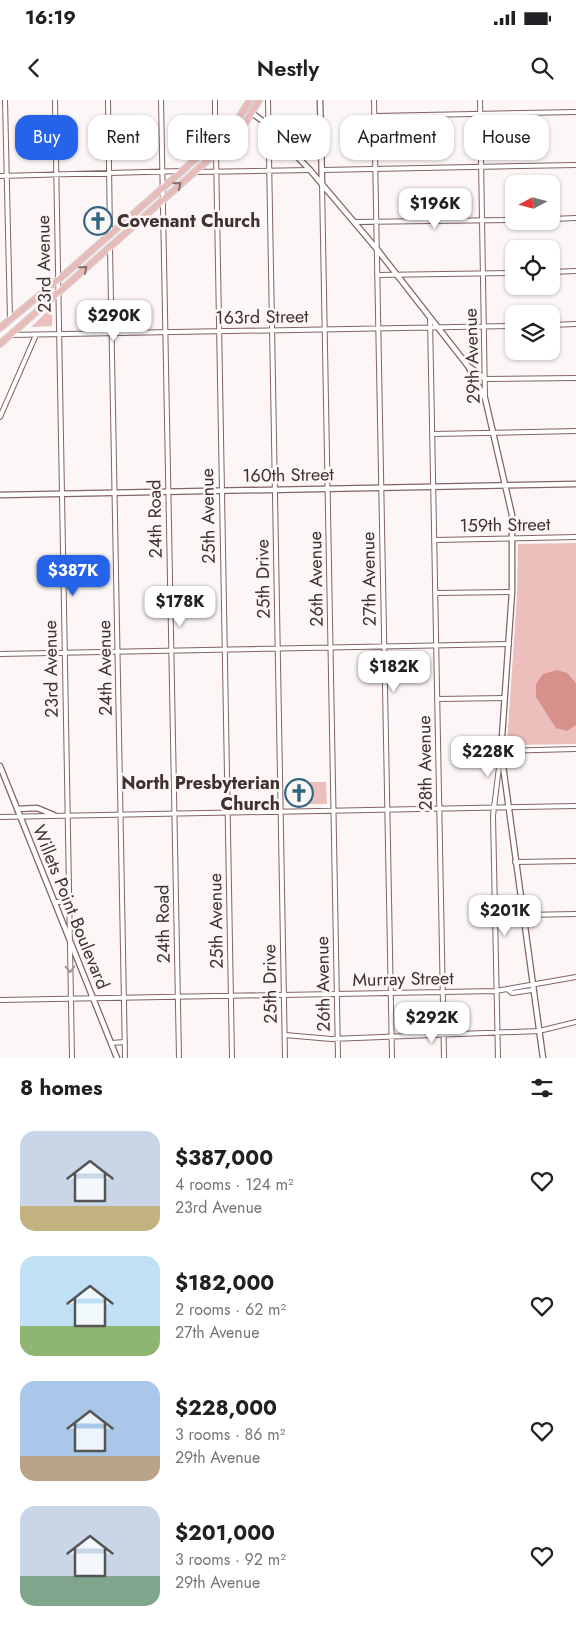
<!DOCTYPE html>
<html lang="en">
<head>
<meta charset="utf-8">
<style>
	:root { --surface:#fff; --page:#f2f2f2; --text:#202124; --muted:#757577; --accent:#2563eb }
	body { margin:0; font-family:Jost,sans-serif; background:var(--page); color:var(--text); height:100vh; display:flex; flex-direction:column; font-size:19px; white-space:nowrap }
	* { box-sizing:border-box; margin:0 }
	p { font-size:16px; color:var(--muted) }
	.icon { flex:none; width:28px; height:28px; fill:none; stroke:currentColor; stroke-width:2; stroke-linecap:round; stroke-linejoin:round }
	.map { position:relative; height:958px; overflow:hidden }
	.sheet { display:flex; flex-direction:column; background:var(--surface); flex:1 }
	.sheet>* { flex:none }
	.top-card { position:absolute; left:15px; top:15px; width:546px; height:45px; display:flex; gap:10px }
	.needle { width:32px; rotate:263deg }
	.controls { position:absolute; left:505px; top:75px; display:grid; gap:10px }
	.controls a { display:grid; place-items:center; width:55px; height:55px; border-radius:10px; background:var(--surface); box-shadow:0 1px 4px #0004; font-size:25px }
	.price { position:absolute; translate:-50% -42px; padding:0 11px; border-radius:10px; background:#fff; color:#222; font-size:16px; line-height:32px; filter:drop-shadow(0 1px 2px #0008) }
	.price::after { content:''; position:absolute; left:50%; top:30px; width:15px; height:11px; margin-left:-8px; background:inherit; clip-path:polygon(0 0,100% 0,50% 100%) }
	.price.current { background:var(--accent); color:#fff }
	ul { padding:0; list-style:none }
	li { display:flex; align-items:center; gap:15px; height:125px; padding:0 20px }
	li span { display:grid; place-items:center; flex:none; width:140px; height:100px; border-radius:15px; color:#555 }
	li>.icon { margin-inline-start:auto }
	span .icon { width:60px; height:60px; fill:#fffc; stroke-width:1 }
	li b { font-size:21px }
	h2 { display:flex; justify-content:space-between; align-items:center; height:60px; padding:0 20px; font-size:21px }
	.tag { padding:0 18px; border-radius:15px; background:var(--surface); box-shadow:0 1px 4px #0004; font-size:18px; line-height:45px }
	.tag.current { background:var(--accent); color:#fff }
	.status { display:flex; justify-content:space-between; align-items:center; height:35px; padding:0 25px; background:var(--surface); direction:ltr }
	.status svg { height:14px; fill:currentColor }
	header { display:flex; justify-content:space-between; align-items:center; height:65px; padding:0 20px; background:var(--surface); font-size:22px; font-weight:600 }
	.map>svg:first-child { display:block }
	.green { fill:#ecbebc }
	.water { fill:#d8908d }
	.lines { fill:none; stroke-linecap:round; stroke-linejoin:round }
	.minor-casing { stroke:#826463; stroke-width:6 }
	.tertiary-casing { stroke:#826463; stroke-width:7 }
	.primary-casing { stroke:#d5d2d1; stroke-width:8 }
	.minor { stroke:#fff; stroke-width:4 }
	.tertiary { stroke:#fff; stroke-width:4.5 }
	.primary { stroke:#e8bab8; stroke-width:5.5 }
	.oneway { stroke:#8a6f6d }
	.oneway2 { stroke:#9e9898 }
	.labels { text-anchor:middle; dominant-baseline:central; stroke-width:5; stroke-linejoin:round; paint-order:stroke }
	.poi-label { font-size:18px; font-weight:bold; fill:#3e3130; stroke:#fdf6f6; text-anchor:start }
	.street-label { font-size:18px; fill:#3e3130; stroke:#fdf6f6 }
</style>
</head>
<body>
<div class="status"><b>16:19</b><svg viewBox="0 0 49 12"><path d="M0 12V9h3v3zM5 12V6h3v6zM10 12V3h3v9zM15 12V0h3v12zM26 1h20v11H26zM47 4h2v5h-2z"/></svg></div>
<header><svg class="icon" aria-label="back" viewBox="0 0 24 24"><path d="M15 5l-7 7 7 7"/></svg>Nestly<svg class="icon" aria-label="search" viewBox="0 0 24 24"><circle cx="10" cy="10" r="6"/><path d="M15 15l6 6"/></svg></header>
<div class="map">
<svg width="576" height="958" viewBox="0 0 576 958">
	<rect width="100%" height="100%" fill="#fdf6f6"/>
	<path class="green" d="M52,207V226L31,227Z
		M576,443V644L507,645L517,495L518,444Z
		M305,682H326L327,704H305Z"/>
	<path class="water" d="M557,570L567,573L576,583V625L567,631L556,628L536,597V584L543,574Z"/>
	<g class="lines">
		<defs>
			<path id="minor" d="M5,0L10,219
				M55,0L72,958
				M108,0L110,133
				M161,0L179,958
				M215,0V42
				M268,0L285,958
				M374,0L392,958
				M480,0L485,298
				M374,16L576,12
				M216,53L232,958
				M322,70L576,65
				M195,72L310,70
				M0,76L182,71
				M322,83L338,958
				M551,119L576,118
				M355,122L514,120
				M110,148L125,958
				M551,172L576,171
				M377,175L514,173
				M430,218L444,958
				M551,225L576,224
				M11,235L514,226
				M485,279L576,278
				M0,317L36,235
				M433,334L576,331
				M435,440L576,437
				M436,493L512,492
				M0,554L509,544
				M438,599L505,598
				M0,717L576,706
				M515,762L576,761
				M55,802H70
				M522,815L576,814
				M507,889L512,893L532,890
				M0,900L496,891L576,877
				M285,935L331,939L539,931L576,922
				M111,943L125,942
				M498,958L493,716L501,651L576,649"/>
			<path id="tertiary" d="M320,0L322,83
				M252,13L264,22L310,70L376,148L468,266L485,298L512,415V492L501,651L543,958
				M471,268L485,279
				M0,395L576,384
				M0,666L117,958
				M17,709L37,708L54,715"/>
			<path id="primary" d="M0,228L64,175L215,42L238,19L250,0
				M0,244L216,53L246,22L259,0"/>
		</defs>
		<use href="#minor" class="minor-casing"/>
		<use href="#tertiary" class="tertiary-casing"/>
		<use href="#primary" class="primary-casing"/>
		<use href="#minor" class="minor"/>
		<use href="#tertiary" class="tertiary"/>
		<use href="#primary" class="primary"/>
	</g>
	<defs><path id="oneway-chevron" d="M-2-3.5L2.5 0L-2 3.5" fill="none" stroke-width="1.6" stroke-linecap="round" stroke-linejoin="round" transform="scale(1.25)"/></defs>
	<g class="oneway">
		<use href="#oneway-chevron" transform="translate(178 85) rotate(-40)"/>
		<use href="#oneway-chevron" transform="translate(84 169) rotate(-41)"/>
	</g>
	<use class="oneway2" href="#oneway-chevron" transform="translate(70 869) rotate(89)"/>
	<defs>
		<symbol id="church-ring" viewBox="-11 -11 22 22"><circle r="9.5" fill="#fdf6f6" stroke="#2f6681" stroke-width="1.5"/><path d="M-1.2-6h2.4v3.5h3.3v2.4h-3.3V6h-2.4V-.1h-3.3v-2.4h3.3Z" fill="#2f6681"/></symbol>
	</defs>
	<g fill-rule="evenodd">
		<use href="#church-ring" x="82" y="105" width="32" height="32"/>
		<use href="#church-ring" x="283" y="677" width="32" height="32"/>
	</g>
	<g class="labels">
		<g class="poi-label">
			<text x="117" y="121">Covenant Church</text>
			<text x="280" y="683" text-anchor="end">North Presbyterian<tspan x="280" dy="21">Church</tspan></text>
		</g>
		<g class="street-label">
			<text transform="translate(44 164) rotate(-91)">23rd Avenue</text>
			<text transform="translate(262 217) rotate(-1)">163rd Street</text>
			<text transform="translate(472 256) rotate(-92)">29th Avenue</text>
			<text transform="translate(288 375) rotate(-1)">160th Street</text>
			<text transform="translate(208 416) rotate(-91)">25th Avenue</text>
			<text transform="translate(155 419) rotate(-91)">24th Road</text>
			<text transform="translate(505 425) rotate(-1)">159th Street</text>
			<text transform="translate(263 479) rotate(-91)">25th Drive</text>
			<text transform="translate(316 479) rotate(-91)">26th Avenue</text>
			<text transform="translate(369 479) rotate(-91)">27th Avenue</text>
			<text transform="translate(105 568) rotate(-91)">24th Avenue</text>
			<text transform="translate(51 569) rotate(-91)">23rd Avenue</text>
			<text transform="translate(425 663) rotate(-91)">28th Avenue</text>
			<text transform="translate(71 807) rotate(68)">Willets Point Boulevard</text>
			<text transform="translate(216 821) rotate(-91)">25th Avenue</text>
			<text transform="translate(163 824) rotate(-91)">24th Road</text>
			<text transform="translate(403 879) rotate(-1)">Murray Street</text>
			<text transform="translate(270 884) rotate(-91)">25th Drive</text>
			<text transform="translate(323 884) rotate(-91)">26th Avenue</text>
		</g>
	</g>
</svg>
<div class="controls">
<a><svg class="needle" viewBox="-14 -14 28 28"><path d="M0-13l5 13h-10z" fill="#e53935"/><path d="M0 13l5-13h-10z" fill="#757577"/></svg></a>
<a><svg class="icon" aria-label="locate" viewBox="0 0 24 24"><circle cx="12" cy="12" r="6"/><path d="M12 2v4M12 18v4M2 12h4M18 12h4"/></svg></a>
<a><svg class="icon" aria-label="layers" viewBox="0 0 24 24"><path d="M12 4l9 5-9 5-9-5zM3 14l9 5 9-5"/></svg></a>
</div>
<b class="price" style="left:435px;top:130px">$196K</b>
<b class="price" style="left:114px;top:242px">$290K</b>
<b class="price current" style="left:73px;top:497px">$387K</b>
<b class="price" style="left:180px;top:528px">$178K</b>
<b class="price" style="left:394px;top:593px">$182K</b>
<b class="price" style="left:488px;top:678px">$228K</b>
<b class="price" style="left:505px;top:837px">$201K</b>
<b class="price" style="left:432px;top:944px">$292K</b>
<div class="top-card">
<a class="tag current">Buy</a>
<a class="tag">Rent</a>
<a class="tag">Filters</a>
<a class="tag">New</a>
<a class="tag">Apartment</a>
<a class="tag">House</a>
</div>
</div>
<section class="sheet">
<h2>8 homes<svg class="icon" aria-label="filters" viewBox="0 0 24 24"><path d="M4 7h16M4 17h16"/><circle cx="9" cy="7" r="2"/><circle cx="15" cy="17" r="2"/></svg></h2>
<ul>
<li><span style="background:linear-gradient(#c9d6e8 75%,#c2b280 0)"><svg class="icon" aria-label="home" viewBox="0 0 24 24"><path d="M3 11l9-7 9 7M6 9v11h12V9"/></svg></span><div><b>$387,000</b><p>4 rooms · 124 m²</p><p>23rd Avenue</p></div><svg class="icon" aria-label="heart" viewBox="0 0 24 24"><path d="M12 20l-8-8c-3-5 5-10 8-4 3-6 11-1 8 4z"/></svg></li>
<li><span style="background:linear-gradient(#bfe0f5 70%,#8fb573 0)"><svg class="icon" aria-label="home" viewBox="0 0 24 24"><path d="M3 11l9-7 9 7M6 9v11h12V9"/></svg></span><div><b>$182,000</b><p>2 rooms · 62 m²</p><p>27th Avenue</p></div><svg class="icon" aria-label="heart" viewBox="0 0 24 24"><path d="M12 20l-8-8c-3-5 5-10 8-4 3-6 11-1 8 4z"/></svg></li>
<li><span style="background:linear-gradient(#a9c7e8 75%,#b9a48a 0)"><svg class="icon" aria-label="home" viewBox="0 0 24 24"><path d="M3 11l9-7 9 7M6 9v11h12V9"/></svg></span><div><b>$228,000</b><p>3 rooms · 86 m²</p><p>29th Avenue</p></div><svg class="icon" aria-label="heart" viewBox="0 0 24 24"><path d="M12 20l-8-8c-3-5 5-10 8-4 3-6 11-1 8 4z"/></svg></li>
<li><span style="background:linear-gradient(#c9d6e8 70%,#7fa58c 0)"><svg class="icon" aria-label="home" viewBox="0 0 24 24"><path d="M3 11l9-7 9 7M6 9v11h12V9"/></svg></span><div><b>$201,000</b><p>3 rooms · 92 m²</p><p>29th Avenue</p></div><svg class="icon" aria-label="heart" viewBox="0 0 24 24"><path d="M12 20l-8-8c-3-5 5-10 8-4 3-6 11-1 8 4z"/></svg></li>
</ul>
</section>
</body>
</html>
